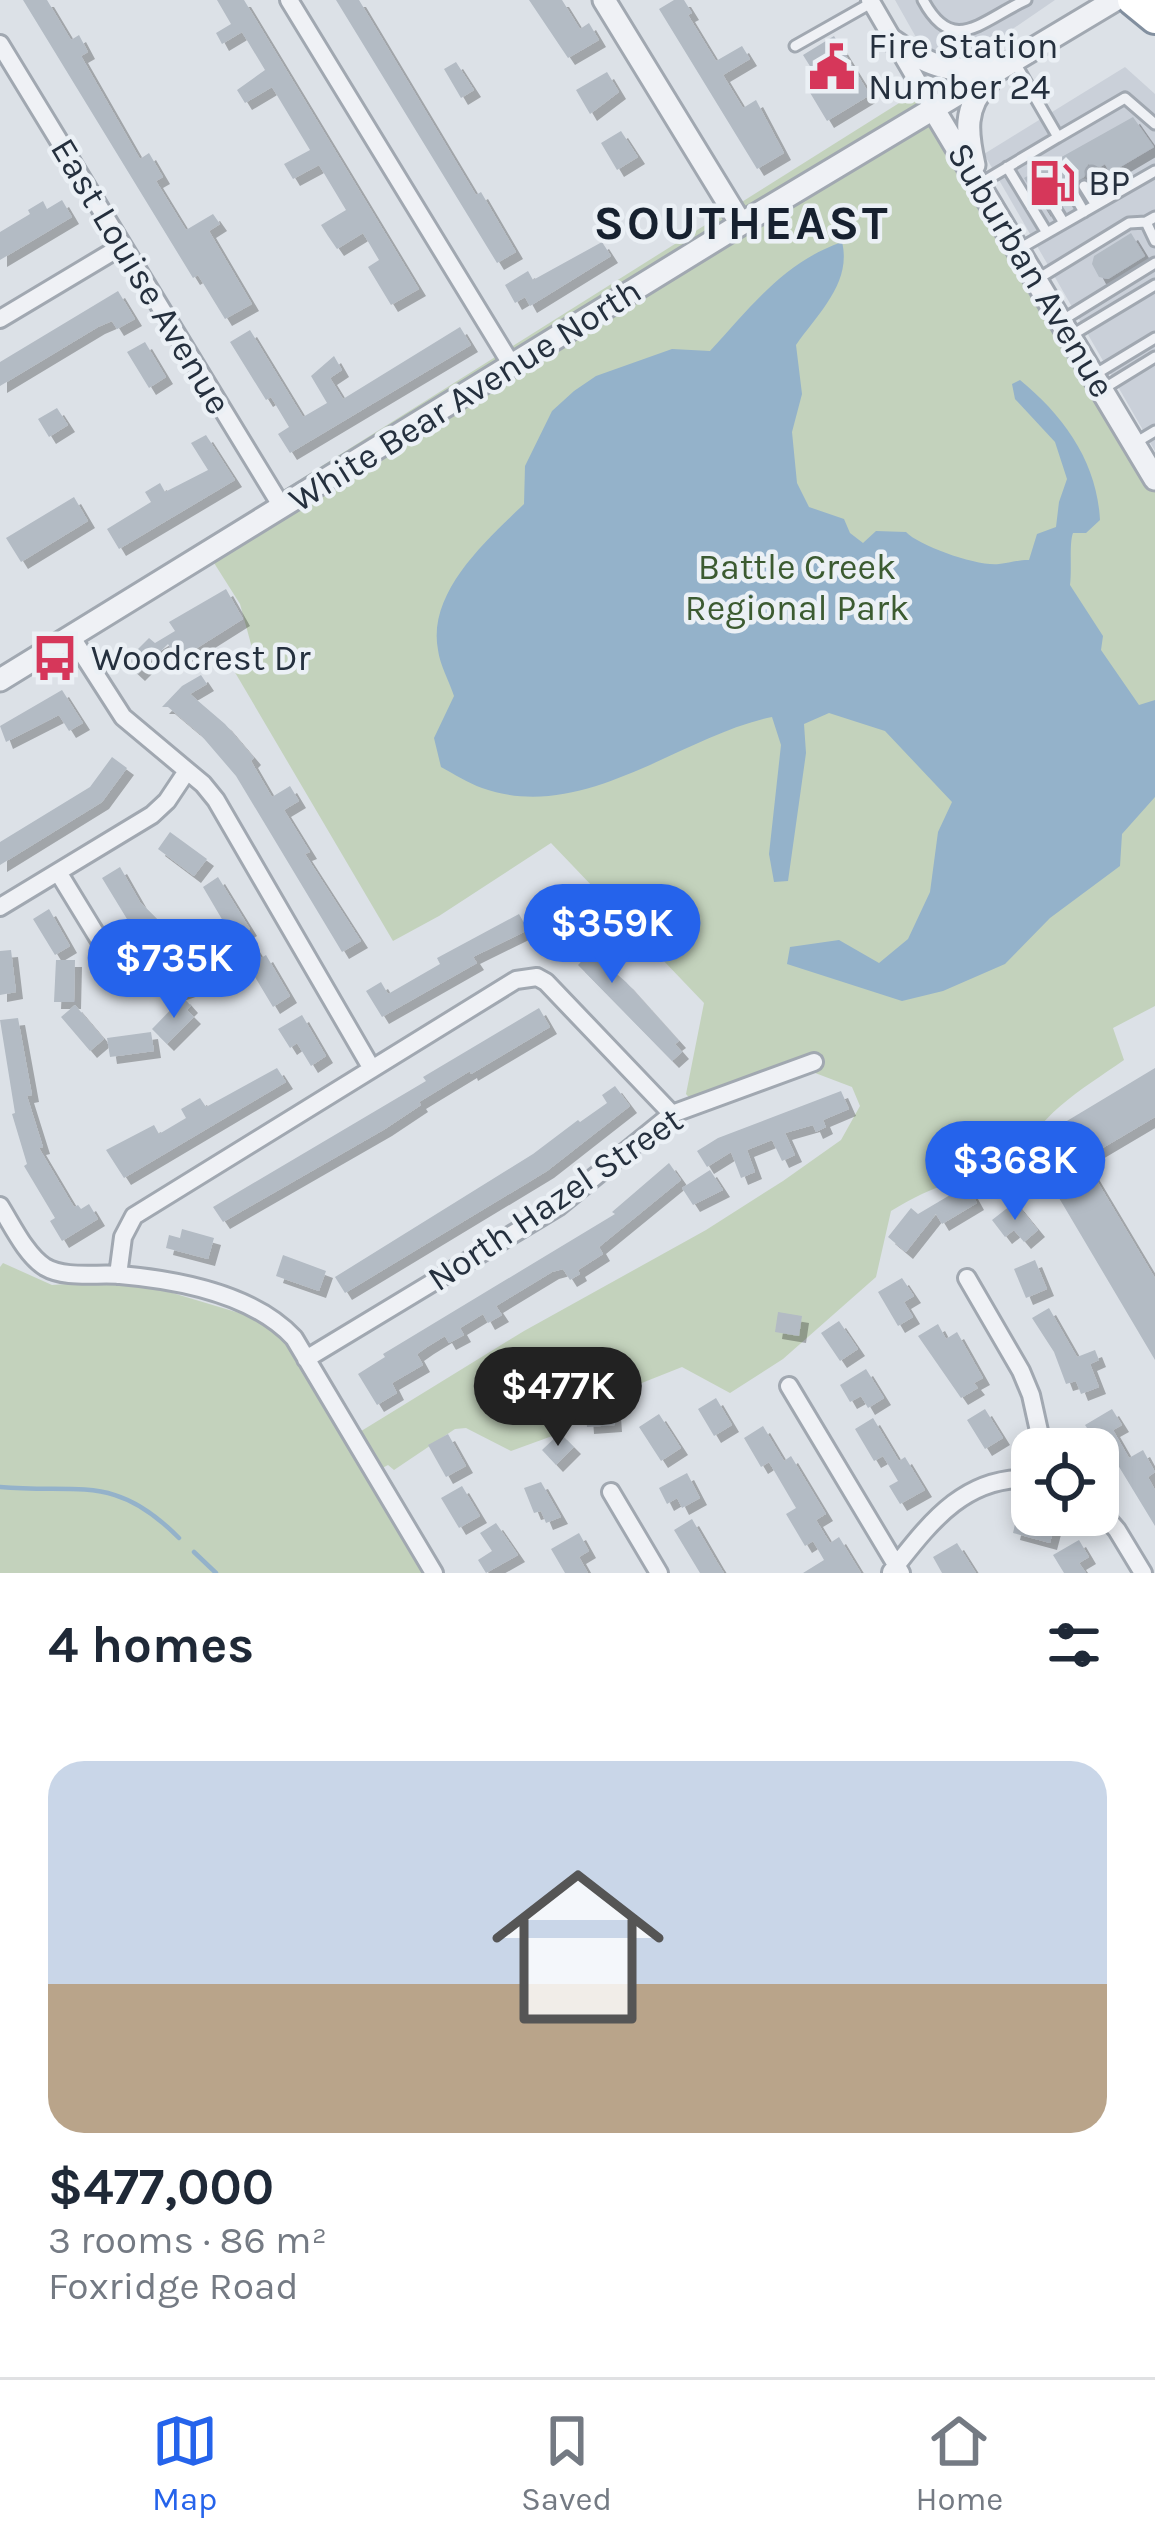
<!DOCTYPE html>
<html lang="en">
<head>
<meta charset="utf-8">
<style>
	:root { --surface:#fff; --page:#f2f2f3; --text:#1f2937; --muted:#747a83; --line:#e0e1e3; --accent:#2563eb }
	body { margin:0; font-family:Karla,sans-serif; background:var(--page); color:var(--text); height:100vh; display:flex; flex-direction:column; font-size:45px; white-space:nowrap }
	* { box-sizing:border-box; margin:0 }
	p { font-size:39px; color:var(--muted) }
	.icon { flex:none; width:66px; height:66px; fill:none; stroke:currentColor; stroke-width:2; stroke-linecap:round; stroke-linejoin:round }
	.map { position:relative; height:1573px; overflow:hidden }
	.panel { display:flex; flex-direction:column; background:var(--surface); flex:1 }
	.panel>* { flex:none }
	.controls { position:absolute; left:1011px; top:1428px; display:grid; gap:24px }
	.controls a { display:grid; place-items:center; width:108px; height:108px; border-radius:24px; background:var(--surface); box-shadow:0 6px 18px #0003; font-size:60px }
	.price { position:absolute; translate:-50% -102px; padding:0 27px; border-radius:42px; background:var(--accent); color:#fff; font-size:39px; line-height:78px; filter:drop-shadow(0 3px 6px #0008) }
	.price::after { content:''; position:absolute; left:50%; top:72px; width:36px; height:27px; margin-left:-18px; background:inherit; clip-path:polygon(0 0,100% 0,50% 100%) }
	.price.selected { background:#222; color:#fff }
	ul { padding:0; list-style:none }
	li { display:grid; align-content:center; gap:24px; height:636px; padding:0 48px }
	li span { display:grid; place-items:center; height:372px; border-radius:36px; color:#555 }
	li>.icon { margin-inline-start:auto }
	span .icon { width:216px; height:216px; fill:#fffc; stroke-width:1 }
	li b { font-size:51px }
	h2 { display:flex; justify-content:space-between; align-items:center; height:144px; padding:0 48px; font-size:51px }
	.menu { display:flex; justify-content:space-around; align-items:center; height:168px; border-top:3px solid var(--line); background:var(--surface); font-size:33px; color:var(--muted) }
	.menu a { display:grid; justify-items:center; gap:6px }
	.menu .selected { color:var(--accent) }
	.map>svg:first-child { display:block }
	.built { fill:#cad0d9 }
	.green { fill:#c3d2bc }
	.water { fill:#94b2ca }
	.lines { fill:none; stroke-linecap:round; stroke-linejoin:round }
	.stream { stroke:#94b2ca; stroke-width:4.5 }
	.building { fill:#b3bbc4; filter:url(#shadow) }
	.service-casing { stroke:#a1a8b1; stroke-width:15 }
	.minor-casing { stroke:#a1a8b1; stroke-width:22 }
	.tertiary-casing { stroke:#a1a8b1; stroke-width:27 }
	.motorway-casing { stroke:#828f9f; stroke-width:36 }
	.service { stroke:#eff1f5; stroke-width:9 }
	.minor { stroke:#eff1f5; stroke-width:16 }
	.tertiary { stroke:#eff1f5; stroke-width:21 }
	.motorway { stroke:#fff; stroke-width:30 }
	.labels { text-anchor:middle; dominant-baseline:central; stroke-width:9; stroke-linejoin:round; paint-order:stroke }
	.poi-label { font-size:36px; fill:#25303e; stroke:#ebf0f5; text-anchor:start }
	.street-label { font-size:36px; fill:#25303e; stroke:#ebf0f5 }
	.park-label { font-size:36px; fill:#3c5b31; stroke:#ebf0f5 }
	.district-label { font-size:48px; font-weight:bold; letter-spacing:3px; fill:#17212f; stroke:#ebf0f5 }
</style>
</head>
<body>
<div class="map">
<svg width="1155" height="1573" viewBox="0 0 1155 1573">
	<defs>
		<filter id="shadow"><feDropShadow dx="7" dy="7" stdDeviation="0" flood-color="#0004"/></filter>
	</defs>
	<rect width="100%" height="100%" fill="#dce1e7"/>
	<path class="built" d="M895,0H1055L966,61L926,55Z
		M1125,67L1155,94V451L984,154Z"/>
	<path class="green" d="M931,83L1155,466V1006L1113,1028L1124,1060C1080,1091 1035,1115 1016,1168C966,1176 935,1184 891,1211L876,1277L783,1359L730,1393L682,1367L599,1400L566,1431L511,1451L466,1428L455,1429L394,1470L388,1465L375,1472L434,1573H0V1267L3,1263L52,1285L101,1282L156,1288L256,1318L286,1339L345,1441L524,1331L706,1230L783,1181L841,1140L860,1106L852,1087L802,1068L702,1112L686,1094L704,1003L551,843L439,916L393,941L233,669L254,655L240,604L209,555L262,521L255,508Z"/>
	<path class="water" d="M842,242C852,283 818,313 796,345L802,394L792,432L797,483L809,507L844,519L850,533L863,543L876,531L906,532C919,546 979,567 999,564C1010,563 1017,560 1029,560L1037,534L1056,527L1059,502L1067,479L1055,442L1015,399L1012,384L1020,380C1064,416 1097,462 1100,520L1086,533H1073C1069,543 1072,570 1070,585L1103,636L1101,650L1139,705L1155,700V797L1122,834L1120,866L1050,918L1005,964L943,991L902,1001L787,964L790,947L839,940L879,963L908,939L930,892L938,832L952,802L885,731L829,713L804,724L806,753L788,881L774,882L769,854L781,745L772,717C678,737 584,824 482,788C468,783 454,774 441,767L434,738L454,696C449,681 440,665 438,650C427,592 487,540 524,504L525,466L552,411L574,391L596,376L672,349L710,351C751,307 784,262 842,242Z"/>
	<g class="lines">
		<path class="stream" d="M0,1487C80,1494 115,1473 179,1538
			M194,1552L216,1573"/>
	</g>
	<path class="building" d="M23,0H47L71,40L79,35L88,52L81,56L140,159L149,153L163,177L156,181L186,230L213,214L220,224L209,231L252,304L225,319L198,275L193,278Z
		M217,0H244L419,289L391,305L368,267L379,260L363,233L337,249L328,236L321,225L346,210L319,165L293,179L284,164L310,150L272,87L245,103L237,90L265,70L242,32L222,44L216,33L231,24Z
		M336,0H359L476,195L481,192L516,252L497,263Z
		M529,0H562L580,29L589,23L599,40L568,58Z
		M674,0H684L692,13L688,15L716,61L742,46L750,59L723,75L743,108L756,100L784,153L757,169L659,9Z
		M834,36L870,95L827,121L806,86L818,79L803,55Z
		M456,62L474,90L461,98L444,69Z
		M607,72L619,92L590,114L576,90Z
		M1133,117L1154,147L1110,173L1105,164L1100,167L1088,164L1084,177L1066,188L1065,197H1049L1044,210L1024,178Z
		M621,131L638,157L617,170L601,143Z
		M62,200L72,217L0,260V232L30,214L28,210L43,201L47,209Z
		M1131,233L1145,256L1108,279L1099,277L1092,264L1094,256Z
		M602,242L611,256L530,306L525,297L515,303L505,285L528,271L533,280Z
		M118,291L135,319L117,329L112,321L98,327L0,386V362Z
		M460,327L471,345L290,453L278,434L289,427L271,397L266,400L230,342L250,330L303,417L327,403L311,376L334,356L342,370L330,378L343,399Z
		M145,342L166,377L149,388L127,352Z
		M57,408L68,425L49,437L38,419Z
		M206,435L235,480L119,549L107,529L151,502L145,492L160,483L165,492L208,470L191,443Z
		M74,497L88,521L21,562L6,538Z
		M226,589L243,619L178,660L168,644L138,674L125,662L149,638L155,643L175,631L169,622Z
		M201,675L207,684L190,694L225,724L254,758L251,761L272,797L290,786L299,801L284,810L310,852L305,854L361,941L342,952L236,776L200,734L168,707H162L182,686Z
		M62,690L83,723L69,731L59,715L6,742L0,726Z
		M112,757L127,768L102,802L0,865V842L90,787Z
		M170,832L207,859L194,876L158,849Z
		M120,867L140,902L169,931L165,936L186,957L197,987L177,994L165,957L127,919L102,878Z
		M218,877L250,929L245,932L261,958L266,955L290,996L273,1007L246,962L240,966L216,925L223,921L203,887Z
		M49,909L70,946L55,955L33,919Z
		M550,913L577,931L573,936L626,982L679,1041L675,1044L682,1052L672,1061L578,965L582,961L537,931Z
		M519,914L528,930L473,957L477,963L382,1017L366,991L381,982L388,994L440,964L437,958Z
		M11,950L16,992L0,995V951Z
		M56,960H75L74,1002H54Z
		M183,997L191,1006L187,1010L194,1017L167,1044L152,1029Z
		M75,1005L104,1039L90,1051L61,1017Z
		M539,1008L550,1027L471,1074L470,1071L419,1102L421,1105L385,1129L223,1222L213,1207L426,1081L423,1077Z
		M302,1015L326,1056L311,1066L297,1043L290,1048L278,1029Z
		M18,1018L32,1095L27,1096L43,1147L39,1148L74,1207L78,1205L81,1209L89,1204L98,1219L62,1241L50,1221L55,1218L24,1166L27,1164L12,1114L15,1113L0,1020Z
		M151,1032L154,1051L110,1057L107,1038Z
		M277,1068L286,1082L124,1178L106,1150L154,1125L159,1134L186,1118L181,1109L200,1098L206,1107Z
		M1155,1068V1117L1084,1159L1155,1278V1360L1046,1176L1053,1170L1047,1162L1040,1167L1027,1145Z
		M615,1086L630,1106L547,1171L345,1293L335,1277L533,1154L578,1120L580,1122L607,1103L602,1095Z
		M841,1091L849,1109L823,1120L826,1127L816,1132L813,1125L785,1133L795,1155L782,1161L772,1140L747,1150L755,1172L741,1178L731,1152L707,1167L697,1151L718,1138Z
		M669,1163L681,1180L599,1247L603,1254L578,1270L580,1274L570,1280L563,1269L552,1272L496,1306L502,1315L488,1323L483,1314L460,1328L464,1335L449,1343L445,1336L427,1347L417,1354L423,1365L392,1383L397,1393L377,1405L358,1374L385,1357L383,1354L615,1214L612,1212Z
		M710,1170L723,1190L693,1205L682,1188Z
		M967,1185L977,1203L942,1224L936,1214L906,1252L888,1237L911,1208L918,1214Z
		M1015,1202L1038,1230L1024,1242L1014,1230L1005,1237L992,1220Z
		M182,1229L214,1238L208,1259L166,1248L169,1235L180,1238Z
		M283,1255L326,1271L319,1291L276,1276Z
		M1035,1260L1047,1289L1026,1298L1014,1269Z
		M902,1278L914,1296L904,1302L913,1317L898,1326L878,1292Z
		M1049,1308L1077,1357L1095,1350L1099,1360L1090,1364L1099,1387L1081,1394L1076,1381L1066,1384L1054,1352L1032,1318Z
		M778,1312L802,1316L799,1336L775,1332Z
		M839,1321L858,1349L840,1361L821,1333Z
		M938,1324L946,1339L957,1332L983,1378L974,1383L978,1388L961,1398L918,1336Z
		M866,1369L884,1398L868,1408L861,1396L850,1402L840,1385Z
		M613,1397L615,1425L587,1427L585,1399Z
		M716,1398L732,1425L714,1436L698,1409Z
		M985,1409L1003,1438L985,1449L967,1420Z
		M1112,1409L1122,1425L1113,1430L1129,1458L1143,1450L1155,1472L1148,1477L1155,1490V1526L1110,1452L1098,1459V1449H1079L1095,1440L1085,1425Z
		M659,1414L681,1448L661,1461L639,1427Z
		M873,1418L899,1461L905,1457L925,1490L900,1504L889,1486L898,1481L883,1456L874,1461L855,1429Z
		M763,1426L784,1461L791,1456L826,1514L816,1520L830,1543L839,1537L861,1573H803L824,1560L813,1541L805,1546L786,1514L796,1508L769,1462L761,1467L744,1438Z
		M560,1433L574,1447L556,1465L542,1450Z
		M448,1434L466,1466L446,1477L428,1445Z
		M687,1473L700,1498L682,1508L677,1498L667,1504L659,1488Z
		M541,1482L561,1517L546,1523L541,1511L534,1513L524,1488Z
		M462,1486L480,1516L459,1528L441,1498Z
		M1017,1515L1055,1524L1050,1543L1013,1533Z
		M692,1519L717,1562L724,1573H700L674,1530Z
		M496,1523L518,1555L486,1573L478,1560L492,1551L480,1533Z
		M579,1533L589,1551L579,1557L588,1573H565L551,1549Z
		M1079,1540L1089,1557L1079,1563L1086,1573H1064L1053,1555Z
		M957,1543L976,1573H942L933,1557Z"/>
	<g class="lines">
		<defs>
			<path id="service" d="M923,0C953,57 982,20 1026,0
				M795,46L871,3
				M1058,137L1125,98L1155,124
				M1007,167L1047,233
				M1092,172L1108,198
				M981,183L1058,137L1014,61
				M1084,186L1096,205
				M1073,193L1084,212
				M1053,205L1064,223
				M1146,222L1155,241
				M1019,249L1155,171
				M1036,280L1129,223L1146,222L1155,217
				M1061,321L1155,263
				M1072,335L1155,285
				M1094,375L1155,338
				M1103,389L1155,357
				M1135,443L1155,431"/>
			<path id="minor" d="M289,0L513,367
				M870,0L934,110
				M0,44L282,507
				M0,319L122,246
				M71,636L123,717L203,784L216,800L372,1069
				M58,872L127,985
				M0,907L152,815L167,801L187,771
				M0,1206C12,1225 26,1255 45,1267C65,1279 97,1273 120,1275C178,1280 253,1294 294,1338L434,1573
				M118,1275L123,1237L134,1216L516,980L537,977L546,982L672,1114
				M967,1278L1021,1371L1031,1395L1043,1449
				M306,1359L559,1206L672,1114L814,1062
				M789,1386L901,1573
				M611,1492L659,1573
				M1098,1508L1117,1530L1143,1573
				M891,1572C929,1524 964,1475 1032,1479"/>
			<path id="tertiary" d="M604,0L741,224
				M893,41C934,70 951,72 999,67
				M934,110L1155,479
				M974,165C967,134 963,107 988,83
				M0,680L741,224L1115,0"/>
			<path id="motorway" d="M1133,0L1155,18"/>
		</defs>
		<use href="#service" class="service-casing"/>
		<use href="#minor" class="minor-casing"/>
		<use href="#tertiary" class="tertiary-casing"/>
		<use href="#motorway" class="motorway-casing"/>
		<use href="#service" class="service"/>
		<use href="#minor" class="minor"/>
		<use href="#tertiary" class="tertiary"/>
		<use href="#motorway" class="motorway"/>
	</g>
	<defs>
		<symbol id="civic-bare" viewBox="-9 -9 18 18"><path d="M-.6-6.5H3V-4.5H.6V-3L4-1V1h2V6H-6V1h2V-1L-.6-3ZM-1.2 2.5V6h2.4V2.5Z" fill="#d6375a" stroke="#ebf0f5" stroke-width="2.5" paint-order="stroke"/></symbol>
		<symbol id="fuel-bare" viewBox="-9 -9 18 18"><path d="M-5.5-6h7V0h2V4h1.3V-2.5L3-4.5l.8-.8L6-3V5H2.5V1h-1V6h-7ZM-4.2-4.7v3.2H.2V-4.7Z" fill="#d6375a" stroke="#ebf0f5" stroke-width="2.5" paint-order="stroke"/></symbol>
		<symbol id="bus-bare" viewBox="-9 -9 18 18"><path d="M-5-6H5V4H4V6H2V4H-2V6H-4V4H-5ZM-3.5-4V0h7V-4ZM-3.5 1.2v1.5H-2V1.2ZM2 1.2v1.5H3.5V1.2Z" fill="#d6375a" stroke="#ebf0f5" stroke-width="2.5" paint-order="stroke"/></symbol>
	</defs>
	<g fill-rule="evenodd">
		<use href="#civic-bare" x="799" y="34" width="66" height="66"/>
		<use href="#fuel-bare" x="1019" y="150" width="66" height="66"/>
		<use href="#bus-bare" x="22" y="625" width="66" height="66"/>
	</g>
	<g class="labels">
		<g class="poi-label">
			<text x="868" y="46">Fire Station<tspan x="868" dy="41">Number 24</tspan></text>
			<text x="1088" y="183">BP</text>
			<text x="91" y="658">Woodcrest Dr</text>
		</g>
		<g class="street-label">
			<text transform="translate(1031 270) rotate(59)">Suburban Avenue</text>
			<text transform="translate(141 276) rotate(59)">East Louise Avenue</text>
			<text transform="translate(465 395) rotate(-32)">White Bear Avenue North</text>
			<text transform="translate(555 1199) rotate(-34)">North Hazel Street</text>
		</g>
		<g class="park-label">
			<text x="797" y="567">Battle Creek<tspan x="797" dy="41">Regional Park</tspan></text>
		</g>
		<g class="district-label">
			<text x="742" y="223">SOUTHEAST</text>
		</g>
	</g>
</svg>
<div class="controls">
<a><svg class="icon" aria-label="locate" viewBox="0 0 24 24"><circle cx="12" cy="12" r="6"/><path d="M12 2v4M12 18v4M2 12h4M18 12h4"/></svg></a>
</div>
<b class="price" style="left:612px;top:986px">$359K</b>
<b class="price" style="left:174px;top:1021px">$735K</b>
<b class="price" style="left:1015px;top:1223px">$368K</b>
<b class="price selected" style="left:558px;top:1449px">$477K</b>
</div>
<section class="panel">
<h2>4 homes<svg class="icon" aria-label="filters" viewBox="0 0 24 24"><path d="M4 7h16M4 17h16"/><circle cx="9" cy="7" r="2"/><circle cx="15" cy="17" r="2"/></svg></h2>
<ul>
<li><span style="background:linear-gradient(#c9d6e8 60%,#b9a48a 0)"><svg class="icon" aria-label="home" viewBox="0 0 24 24"><path d="M3 11l9-7 9 7M6 9v11h12V9"/></svg></span><div><b>$477,000</b><p>3 rooms · 86 m²</p><p>Foxridge Road</p></div></li>
</ul>
</section>
<nav class="menu">
<a class="selected"><svg class="icon" aria-label="map" viewBox="0 0 24 24"><path d="M3 6l6-2 6 2 6-2v14l-6 2-6-2-6 2zM9 4v14M15 6v14"/></svg>Map</a>
<a><svg class="icon" aria-label="saved" viewBox="0 0 24 24"><path d="M7 4h10v16l-5-4-5 4z"/></svg>Saved</a>
<a><svg class="icon" aria-label="home" viewBox="0 0 24 24"><path d="M3 11l9-7 9 7M6 9v11h12V9"/></svg>Home</a>
</nav>
</body>
</html>
